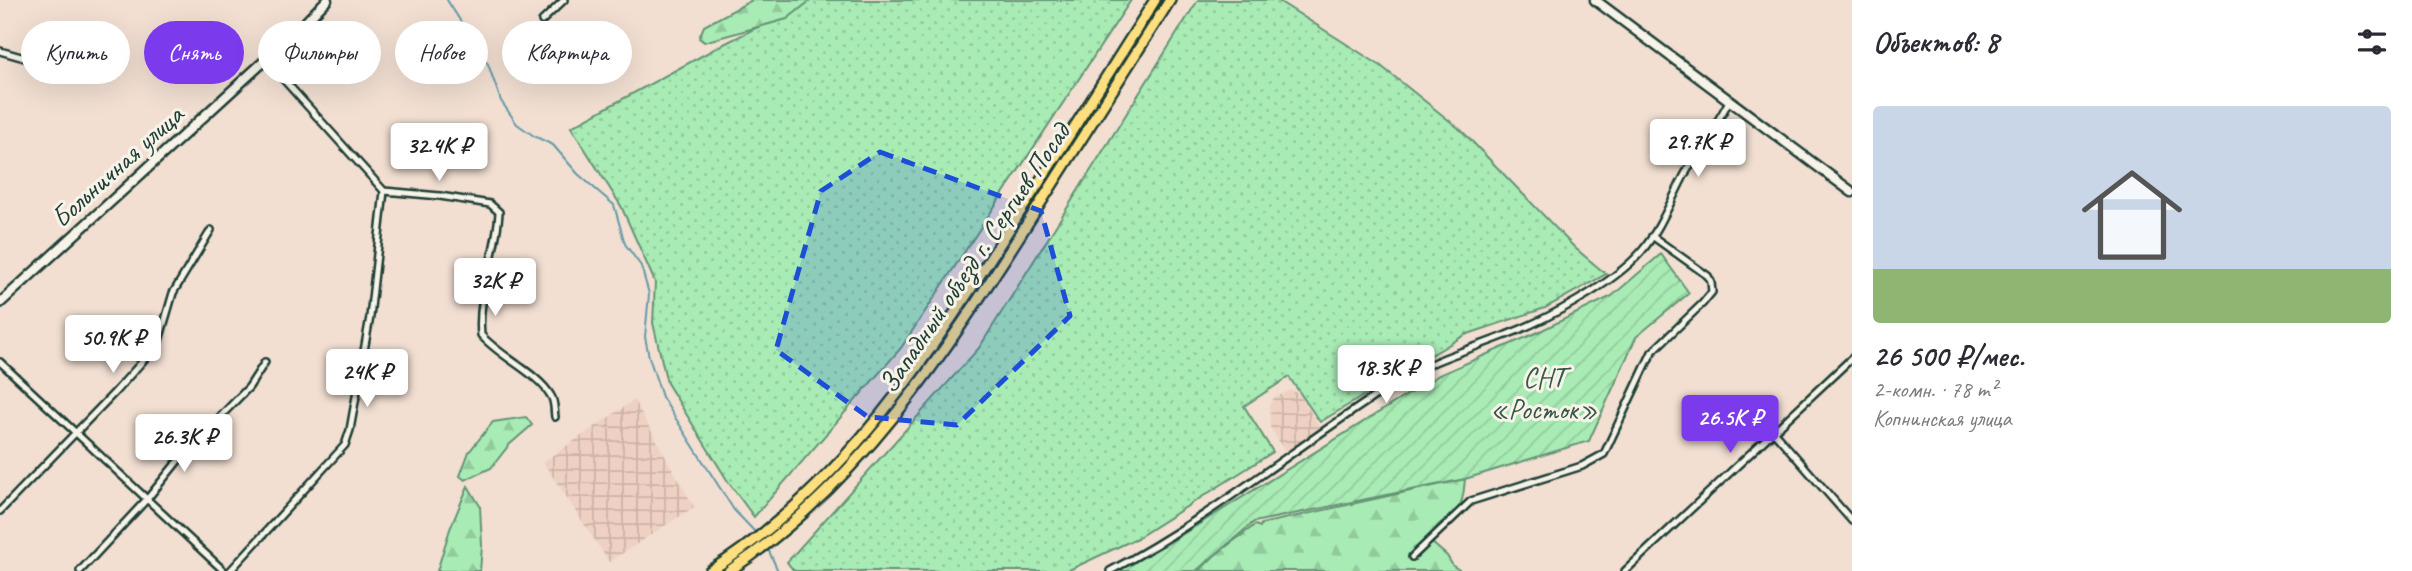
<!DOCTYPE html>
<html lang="ru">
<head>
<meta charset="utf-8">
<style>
	:root { --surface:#fff; --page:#f7f7f7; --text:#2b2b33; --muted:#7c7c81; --accent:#7c3aed }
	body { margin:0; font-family:Caveat,sans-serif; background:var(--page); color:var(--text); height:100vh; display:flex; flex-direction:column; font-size:26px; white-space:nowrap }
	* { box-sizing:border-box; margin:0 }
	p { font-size:23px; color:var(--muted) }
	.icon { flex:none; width:38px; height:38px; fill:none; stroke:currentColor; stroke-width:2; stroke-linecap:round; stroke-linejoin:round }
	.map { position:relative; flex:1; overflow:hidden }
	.details { display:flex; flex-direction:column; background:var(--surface); width:560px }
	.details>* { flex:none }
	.top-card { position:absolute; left:21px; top:21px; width:665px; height:63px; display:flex; gap:14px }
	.price { position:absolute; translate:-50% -60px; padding:0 16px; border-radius:7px; background:#fff; color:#222; font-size:23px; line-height:46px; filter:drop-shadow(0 2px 4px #0008) }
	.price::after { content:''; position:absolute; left:50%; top:42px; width:21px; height:16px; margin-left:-10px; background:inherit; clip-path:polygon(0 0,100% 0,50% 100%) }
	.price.active { background:var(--accent); color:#fff }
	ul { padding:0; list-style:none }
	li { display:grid; align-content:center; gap:14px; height:371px; padding:0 21px }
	li span { display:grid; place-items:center; height:217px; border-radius:7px; color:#555 }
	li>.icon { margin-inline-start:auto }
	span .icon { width:126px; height:126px; fill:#fffc; stroke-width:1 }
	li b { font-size:30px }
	h2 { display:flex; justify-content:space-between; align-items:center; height:84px; padding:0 21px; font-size:30px }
	.tag { padding:0 24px; border-radius:32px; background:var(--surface); box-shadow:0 7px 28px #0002; font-size:24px; line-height:63px }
	.tag.active { background:var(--accent); color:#fff }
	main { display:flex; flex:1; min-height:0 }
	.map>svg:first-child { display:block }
	.industrial { fill:url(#industrial-grid) }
	.grass { fill:url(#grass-dots); stroke:#649474; stroke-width:2 }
	.forest { fill:url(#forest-firs); stroke:#649474; stroke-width:2 }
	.garden { fill:url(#garden-furrows); stroke:#649474; stroke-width:2 }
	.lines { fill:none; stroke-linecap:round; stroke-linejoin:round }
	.stream { stroke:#6399a7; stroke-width:2 }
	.street-casing { stroke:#1f3d34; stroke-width:10 }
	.secondary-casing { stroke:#1f3d34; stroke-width:13 }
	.primary-casing { stroke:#1f3d34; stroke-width:14 }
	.street { stroke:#f7f3e8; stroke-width:5 }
	.secondary { stroke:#f7f3e8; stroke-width:8 }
	.primary { stroke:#fedf80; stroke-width:9 }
	.marked { fill:#1d4ed8; fill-opacity:0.2; stroke:#1d4ed8; stroke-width:5; stroke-dasharray:14 9; stroke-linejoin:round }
	.labels { text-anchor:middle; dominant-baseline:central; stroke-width:6; stroke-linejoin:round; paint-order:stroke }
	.street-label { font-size:28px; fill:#1f3d34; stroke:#f7f3e8 }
	.park-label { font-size:28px; fill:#345747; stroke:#f7f3e8 }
</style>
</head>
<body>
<main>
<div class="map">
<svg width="1852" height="571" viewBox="0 0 1852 571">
	<defs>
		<pattern id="industrial-grid" width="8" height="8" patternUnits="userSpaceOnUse" patternTransform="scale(1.75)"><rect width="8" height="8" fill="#efd1c3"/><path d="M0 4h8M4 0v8" fill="none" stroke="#ccb4a8"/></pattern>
		<pattern id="grass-dots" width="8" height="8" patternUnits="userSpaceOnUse" patternTransform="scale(1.75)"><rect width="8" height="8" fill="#a9ebb5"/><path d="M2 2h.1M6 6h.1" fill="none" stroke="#91ca9c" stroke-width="1.8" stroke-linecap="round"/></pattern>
		<pattern id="forest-firs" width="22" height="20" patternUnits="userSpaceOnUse" patternTransform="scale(1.75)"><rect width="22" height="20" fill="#a9ebb5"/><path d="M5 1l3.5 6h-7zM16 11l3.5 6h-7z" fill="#91ca9c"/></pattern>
		<pattern id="garden-furrows" width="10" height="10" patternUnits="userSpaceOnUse" patternTransform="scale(1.75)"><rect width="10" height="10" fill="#a9ebb5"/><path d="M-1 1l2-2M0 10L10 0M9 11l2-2" fill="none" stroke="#91ca9c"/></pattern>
	</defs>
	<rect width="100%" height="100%" fill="#f2dfd2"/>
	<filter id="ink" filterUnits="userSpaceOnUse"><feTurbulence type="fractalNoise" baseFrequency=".0143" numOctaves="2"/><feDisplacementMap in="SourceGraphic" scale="14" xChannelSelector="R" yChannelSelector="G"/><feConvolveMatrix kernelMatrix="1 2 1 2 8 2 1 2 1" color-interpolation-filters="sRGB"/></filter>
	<g filter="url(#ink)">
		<path class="industrial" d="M1292,390L1300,395L1321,429L1286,453L1270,427L1269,405L1274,398Z
			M634,400L694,507L609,562L543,462Z"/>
		<path class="grass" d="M812,0H1131L901,348L754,517L729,483L667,383L653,323L655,282L621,206L571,127L718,47Z
			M1198,0H1277L1381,66L1461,130L1575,248L1606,274L1545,308L1465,335L1320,422L1289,377L1244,406L1273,452L1137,538L1067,571H794L787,562L979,348Z"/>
		<path class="forest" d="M752,0H811L787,19L704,42L699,38L704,26Z
			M526,417L532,425L509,445L491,468L465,480L460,476L469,452L493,422Z
			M1465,479C1464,487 1464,499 1459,507C1450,520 1433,522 1430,541L1447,556L1453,566L1461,571H1199L1215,555L1255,525L1260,527L1261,524Z
			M468,486L480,506L482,546L480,571H437L450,529Z"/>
		<path class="garden" d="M1661,254L1689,293L1636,337L1589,441L1465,479L1254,522L1196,571H1115L1167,544L1439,375L1536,333L1612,296Z"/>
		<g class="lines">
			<path class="stream" d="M447,0L488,64L501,101L517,124L534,136L553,145L578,174L614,205L625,244L641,266L649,294L645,337L649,357L662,397L734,510L757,534
				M767,547L778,571"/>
			<defs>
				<path id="street" d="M542,21L564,0
					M0,51L42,63
					M266,60L384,191
					M384,191L440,196L490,204L499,212C497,253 477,294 481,335C500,357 538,373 551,396C555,402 554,411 555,417
					M0,362L224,571
					M1774,432L1852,521
					M0,511L115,392L158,344L173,293L211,230
					M1412,557L1471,501L1582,466L1604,454L1652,352L1702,304L1712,292L1711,282L1708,276L1652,236
					M80,571L148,498L182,456L249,387L265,362
					M230,571L345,445L350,430L370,317L384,191
					M1110,571C1214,516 1304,440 1403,378C1434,359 1472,349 1506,335C1546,320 1612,285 1641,252C1660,230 1671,200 1685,174C1699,149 1716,126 1729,101
					M1625,571L1852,358"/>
				<path id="secondary" d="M1595,0L1852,192
					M0,303L295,33L327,0"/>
				<path id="primary" d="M710,571C844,487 930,354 1013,223C1061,149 1108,74 1155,0
					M729,571C859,485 945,353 1027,224C1075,149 1122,75 1170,0"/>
			</defs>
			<use href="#street" class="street-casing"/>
			<use href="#secondary" class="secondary-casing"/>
			<use href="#primary" class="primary-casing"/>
			<use href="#street" class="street"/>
			<use href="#secondary" class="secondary"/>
			<use href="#primary" class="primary"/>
		</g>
	</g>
	<path class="marked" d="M880,152L1041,211L1070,316L957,425L868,417L776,350L821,191Z"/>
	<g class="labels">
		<g class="street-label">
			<text transform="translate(117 166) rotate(-42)">Больничная улица</text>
			<text transform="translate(974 258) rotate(-56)">Западный объезд г. Сергиев Посад</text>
		</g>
		<g class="park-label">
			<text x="1544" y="377">СНТ<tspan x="1544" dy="32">«Росток»</tspan></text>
		</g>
	</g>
</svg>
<b class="price" style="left:1698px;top:179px">29.7K ₽</b>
<b class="price" style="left:439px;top:183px">32.4K ₽</b>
<b class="price" style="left:495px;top:318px">32K ₽</b>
<b class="price" style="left:113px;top:375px">50.9K ₽</b>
<b class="price" style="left:1386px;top:405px">18.3K ₽</b>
<b class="price" style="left:367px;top:409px">24K ₽</b>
<b class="price active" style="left:1730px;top:455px">26.5K ₽</b>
<b class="price" style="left:184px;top:474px">26.3K ₽</b>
<div class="top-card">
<a class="tag">Купить</a>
<a class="tag active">Снять</a>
<a class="tag">Фильтры</a>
<a class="tag">Новое</a>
<a class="tag">Квартира</a>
</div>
</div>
<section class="details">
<h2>Объектов: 8<svg class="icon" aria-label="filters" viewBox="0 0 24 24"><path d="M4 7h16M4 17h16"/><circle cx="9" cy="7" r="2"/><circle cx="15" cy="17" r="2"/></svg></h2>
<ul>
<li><span style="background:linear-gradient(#c9d6e8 75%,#8fb573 0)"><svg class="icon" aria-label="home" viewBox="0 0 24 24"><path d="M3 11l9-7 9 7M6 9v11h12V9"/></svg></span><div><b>26 500 ₽/мес.</b><p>2-комн. · 78 m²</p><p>Копнинская улица</p></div></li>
</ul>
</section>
</main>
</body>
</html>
